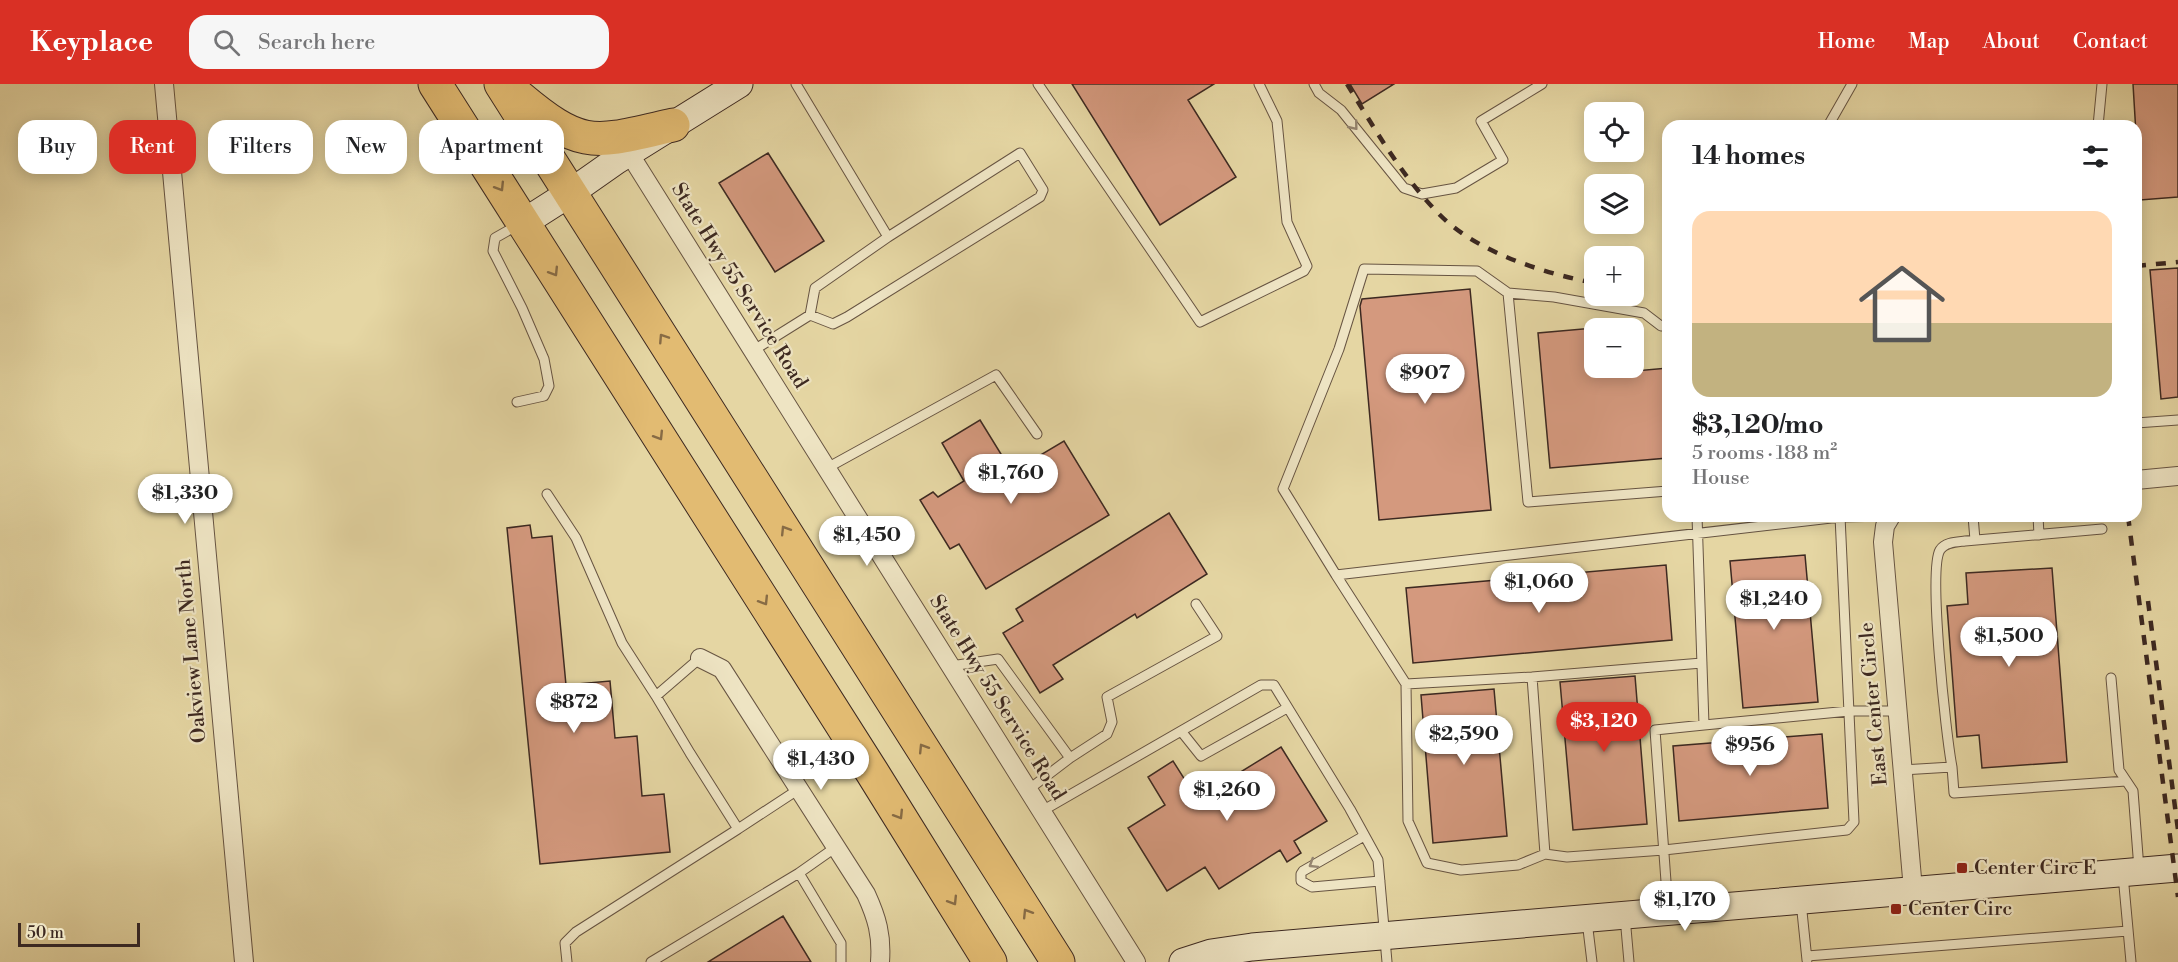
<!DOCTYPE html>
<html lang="en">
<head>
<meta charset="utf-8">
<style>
	:root { --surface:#fff; --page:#f6f6f6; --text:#202124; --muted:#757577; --accent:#d93025 }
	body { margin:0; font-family:"Libre Bodoni",serif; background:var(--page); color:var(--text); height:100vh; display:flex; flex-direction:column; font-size:22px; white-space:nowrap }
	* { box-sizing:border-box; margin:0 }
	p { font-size:20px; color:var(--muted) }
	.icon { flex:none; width:33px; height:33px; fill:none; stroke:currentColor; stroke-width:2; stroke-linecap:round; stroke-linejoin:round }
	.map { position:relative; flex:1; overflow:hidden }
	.side { position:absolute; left:1662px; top:36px; width:480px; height:402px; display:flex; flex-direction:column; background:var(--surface); border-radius:18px; box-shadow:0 3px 15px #0003 }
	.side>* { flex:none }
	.banner { position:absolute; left:18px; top:36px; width:570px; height:54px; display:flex; gap:12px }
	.controls { position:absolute; left:1584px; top:18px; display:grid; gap:12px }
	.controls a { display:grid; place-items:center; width:60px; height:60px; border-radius:12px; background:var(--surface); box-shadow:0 3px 15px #0003; font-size:30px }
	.scale { position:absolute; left:18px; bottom:15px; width:122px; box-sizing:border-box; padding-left:6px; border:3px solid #3d2921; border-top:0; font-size:16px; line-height:21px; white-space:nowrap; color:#3d2921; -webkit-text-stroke:4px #eee4c3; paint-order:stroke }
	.price { position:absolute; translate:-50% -51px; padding:0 14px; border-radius:21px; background:#fff; color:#222; font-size:20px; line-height:39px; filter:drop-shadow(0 2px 3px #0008) }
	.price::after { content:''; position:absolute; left:50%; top:36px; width:18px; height:14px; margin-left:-9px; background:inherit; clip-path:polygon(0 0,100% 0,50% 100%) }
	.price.selected { background:var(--accent); color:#fff }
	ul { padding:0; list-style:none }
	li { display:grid; align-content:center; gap:12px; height:318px; padding:0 30px }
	li span { display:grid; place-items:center; height:186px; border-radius:18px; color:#555 }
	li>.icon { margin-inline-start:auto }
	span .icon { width:108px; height:108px; fill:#fffc; stroke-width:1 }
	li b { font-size:26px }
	h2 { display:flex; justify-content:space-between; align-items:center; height:72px; padding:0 30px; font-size:26px }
	.chip { padding:0 21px; border-radius:18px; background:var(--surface); box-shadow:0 3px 15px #0003; font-size:21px; line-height:54px }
	.chip.selected { background:var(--accent); color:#fff }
	header { display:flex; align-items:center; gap:36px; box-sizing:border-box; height:84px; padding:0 30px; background:var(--accent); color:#fff }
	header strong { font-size:28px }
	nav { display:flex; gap:33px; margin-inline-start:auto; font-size:21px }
	.search { width:420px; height:54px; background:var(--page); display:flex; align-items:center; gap:15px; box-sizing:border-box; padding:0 21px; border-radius:18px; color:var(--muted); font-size:22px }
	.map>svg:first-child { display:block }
	.building { fill:#d4997e; stroke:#3d2921; stroke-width:1.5 }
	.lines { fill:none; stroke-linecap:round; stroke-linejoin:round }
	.lane-casing { stroke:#675442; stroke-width:11 }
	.street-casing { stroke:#675442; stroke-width:20 }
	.secondary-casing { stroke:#3d2921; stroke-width:29 }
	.highway-casing { stroke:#3d2921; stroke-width:35 }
	.lane { stroke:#eee4c3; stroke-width:9 }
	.street { stroke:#eee4c3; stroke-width:18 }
	.secondary { stroke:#eee4c3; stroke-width:27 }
	.highway { stroke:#e2bb72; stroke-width:33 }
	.rail { stroke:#3d2921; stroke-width:4.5; stroke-dasharray:10 10; stroke-linecap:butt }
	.oneway { stroke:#968672 }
	.oneway2 { stroke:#876b45 }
	.poi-dot { fill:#8f2418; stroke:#eee4c3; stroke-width:2 }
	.labels { text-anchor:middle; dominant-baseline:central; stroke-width:4.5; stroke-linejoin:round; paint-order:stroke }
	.street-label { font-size:20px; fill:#3d2921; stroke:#eee4c3 }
	.poi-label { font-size:20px; fill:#3d2921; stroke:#eee4c3; text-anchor:start }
</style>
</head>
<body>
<header>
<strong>Keyplace</strong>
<div class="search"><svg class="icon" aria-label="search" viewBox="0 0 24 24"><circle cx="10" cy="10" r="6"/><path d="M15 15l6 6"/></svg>Search here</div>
<nav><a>Home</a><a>Map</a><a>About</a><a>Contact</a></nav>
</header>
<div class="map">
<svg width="2178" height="878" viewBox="0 0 2178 878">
	<rect width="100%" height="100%" fill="#e5d6a3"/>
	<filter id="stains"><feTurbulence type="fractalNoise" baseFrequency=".00333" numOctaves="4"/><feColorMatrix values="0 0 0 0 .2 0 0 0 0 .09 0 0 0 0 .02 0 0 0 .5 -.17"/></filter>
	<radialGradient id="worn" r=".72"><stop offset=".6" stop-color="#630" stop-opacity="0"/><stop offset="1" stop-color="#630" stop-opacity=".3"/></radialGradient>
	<path class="building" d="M1072,0H1214L1188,16L1236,93L1160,141Z
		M1350,0H1394L1362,20Z
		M2133,0H2178V113L2140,116Z
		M768,69L824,157L775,188L719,99Z
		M2178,184V313L2161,315L2150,186Z
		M1470,205L1491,426L1379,436L1360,222L1362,215Z
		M1594,244V284H1634L1635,287L1668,284V374L1550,384L1538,249Z
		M980,336L1012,388L1064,357L1109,431L986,505L959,460L950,465L920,416L933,408L938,413L964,397L942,359Z
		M1169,429L1207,490L1137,534L1135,530L1053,581L1063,595L1040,609L1003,549L1023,537L1016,525Z
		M530,441L532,454L552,452L566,601L610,597L615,654L637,652L642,712L664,710L670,768L540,780L507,444Z
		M1805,471L1818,618L1743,624L1730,477Z
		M1666,481L1672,556L1413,579L1406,504Z
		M2052,484L2067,678L1982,684L1979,651L1957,653L1947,522L1968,520L1966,489Z
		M1635,592L1647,740L1573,746L1560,598Z
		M1494,605L1507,752L1433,759L1421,611Z
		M1822,650L1828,724L1679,737L1673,662Z
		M1281,663L1327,737L1294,757L1301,769L1287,778L1280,766L1219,805L1205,783L1167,807L1128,744L1165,721L1148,693L1173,677L1197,715Z
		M783,832L811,878H708Z"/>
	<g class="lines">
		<defs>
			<path id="lane" d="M1038,0L1200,238L1304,187L1307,182L1287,138L1277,37L1259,0
				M1314,0L1319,9L1341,26L1404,104L1422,110L1456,104L1503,76L1481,37L1542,0
				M1828,42L1852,0
				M2098,42L2102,0
				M1508,209L1477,187L1364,185L1339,265L1283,405L1336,491L1840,433L1890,432
				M810,231L833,240L847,233L1040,113L1043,106L1020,69L888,153
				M1668,241L1661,242L1644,229L1554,213L1508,209L1528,418L1668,407
				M754,266L810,231L815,204L888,153L796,0
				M517,318L544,312L549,302L544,275L522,224L493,167L495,154L518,141
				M2136,339L2178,336
				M827,384L996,291L1037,350
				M547,410L576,454L622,559L656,612
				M1973,432L1975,456
				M2038,432L2039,451
				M1336,491L1406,600L1532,593L1702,579
				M951,582L998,575L1070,674L1028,706
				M2111,594L2119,686L2133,707L2139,785
				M1406,600L1408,737L1427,779L1461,786L1518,781L1545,770L1532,593
				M1704,641L1849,627H1897
				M1181,647L1201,672L1287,624
				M1070,674L1107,650L1112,638L1107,613L1217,552L1196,520
				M1952,683C1946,652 1928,486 1940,466C1945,458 1957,458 1965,457L2102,445
				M1902,686L1952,683L1954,709L2126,697
				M1042,727L1261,601H1274L1350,725L1378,776L1387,878
				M738,745L799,705
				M1364,752L1303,787L1301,790V797L1312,803L1380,797
				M1545,770L1567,773L1664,766L1847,746L1854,738L1840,432
				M799,789L836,763
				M2123,791L2131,878
				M1801,818L1807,876
				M1668,825L1655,646L1704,641L1697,432
				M1625,833L1629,878
				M1587,837L1592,878
				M1807,872L2128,847
				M567,878L565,859L576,848L738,745L690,669L656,612L700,574
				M651,878L799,789L841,859V878"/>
			<path id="street" d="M164,0L244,878
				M629,69L1136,878
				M2136,396L2178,392
				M1891,432L1885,442L1883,458L1913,806
				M700,574L722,585L866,810C877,834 882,851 880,878"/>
			<path id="secondary" d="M523,139L570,109L617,76L739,0
				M1183,878L1211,869L1252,863L2178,784"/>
			<path id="highway" d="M435,0L872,688L990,878
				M501,0L1058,878
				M518,12C583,67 594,59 673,41"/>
		</defs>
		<use href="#lane" class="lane-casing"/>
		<use href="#street" class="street-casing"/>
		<use href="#secondary" class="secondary-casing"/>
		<use href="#highway" class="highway-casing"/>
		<use href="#lane" class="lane"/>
		<use href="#street" class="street"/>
		<use href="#secondary" class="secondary"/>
		<use href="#highway" class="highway"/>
		<path class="rail" d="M1347,0C1375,45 1402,93 1440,131C1478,169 1544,189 1594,199
			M2136,182L2178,178
			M2128,432L2178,813
			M2148,517L2178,746"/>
	</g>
	<defs><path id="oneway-chevron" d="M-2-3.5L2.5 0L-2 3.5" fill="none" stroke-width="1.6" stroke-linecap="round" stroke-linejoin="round" transform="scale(1.5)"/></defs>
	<g class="oneway">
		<use href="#oneway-chevron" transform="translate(1354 42) rotate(51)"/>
		<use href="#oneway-chevron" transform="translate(1313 780) rotate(148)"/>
	</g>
	<g class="oneway2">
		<use href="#oneway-chevron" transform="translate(500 103) rotate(58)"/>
		<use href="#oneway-chevron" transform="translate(554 188) rotate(58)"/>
		<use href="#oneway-chevron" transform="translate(663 254) rotate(-123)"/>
		<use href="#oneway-chevron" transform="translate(659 352) rotate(58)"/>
		<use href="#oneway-chevron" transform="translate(785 446) rotate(-122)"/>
		<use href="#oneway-chevron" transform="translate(764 517) rotate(58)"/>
		<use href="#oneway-chevron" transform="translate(923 664) rotate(-122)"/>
		<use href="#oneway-chevron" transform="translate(899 731) rotate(58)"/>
		<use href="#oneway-chevron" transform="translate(953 817) rotate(58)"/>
		<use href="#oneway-chevron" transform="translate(1027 829) rotate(-122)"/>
	</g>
	<g class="poi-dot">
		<rect x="1956" y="778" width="12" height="12" rx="3"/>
		<rect x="1890" y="819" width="12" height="12" rx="3"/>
	</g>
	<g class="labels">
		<g class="street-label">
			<text transform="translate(739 202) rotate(58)">State Hwy 55 Service Road</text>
			<text transform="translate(192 567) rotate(-95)">Oakview Lane North</text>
			<text transform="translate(997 614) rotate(58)">State Hwy 55 Service Road</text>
			<text transform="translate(1874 620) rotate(-95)">East Center Circle</text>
		</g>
		<g class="poi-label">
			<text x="1974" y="784">Center Circ E</text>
			<text x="1908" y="825">Center Circ</text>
		</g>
	</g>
	<rect width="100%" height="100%" filter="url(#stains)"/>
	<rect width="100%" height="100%" fill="url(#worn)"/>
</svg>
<div class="controls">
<a><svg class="icon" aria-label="locate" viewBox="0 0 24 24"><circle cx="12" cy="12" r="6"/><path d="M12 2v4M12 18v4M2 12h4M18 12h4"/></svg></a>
<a><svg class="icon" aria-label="layers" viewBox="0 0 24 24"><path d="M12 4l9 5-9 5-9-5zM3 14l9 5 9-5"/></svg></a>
<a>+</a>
<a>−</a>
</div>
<div class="scale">50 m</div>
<b class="price" style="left:1425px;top:321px">$907</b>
<b class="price" style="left:1011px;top:421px">$1,760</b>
<b class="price" style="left:185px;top:441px">$1,330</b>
<b class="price" style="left:867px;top:483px">$1,450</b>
<b class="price" style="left:1539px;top:530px">$1,060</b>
<b class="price" style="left:1774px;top:547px">$1,240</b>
<b class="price" style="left:2009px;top:584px">$1,500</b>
<b class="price" style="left:574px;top:650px">$872</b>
<b class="price selected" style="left:1604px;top:669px">$3,120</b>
<b class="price" style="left:1464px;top:682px">$2,590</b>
<b class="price" style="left:1750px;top:693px">$956</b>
<b class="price" style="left:821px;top:707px">$1,430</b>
<b class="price" style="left:1227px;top:738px">$1,260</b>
<b class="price" style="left:1685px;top:848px">$1,170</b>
<div class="banner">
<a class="chip">Buy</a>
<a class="chip selected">Rent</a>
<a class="chip">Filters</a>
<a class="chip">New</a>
<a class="chip">Apartment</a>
</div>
<section class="side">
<h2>14 homes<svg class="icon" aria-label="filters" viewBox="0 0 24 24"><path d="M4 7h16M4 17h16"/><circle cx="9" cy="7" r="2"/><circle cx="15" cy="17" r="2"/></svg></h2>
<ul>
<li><span style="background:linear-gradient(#ffd9b3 60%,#c2b280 0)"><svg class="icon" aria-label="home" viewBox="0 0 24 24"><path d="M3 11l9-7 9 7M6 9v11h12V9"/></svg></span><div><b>$3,120/mo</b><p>5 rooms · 188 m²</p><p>House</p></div></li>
</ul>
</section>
</div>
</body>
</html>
